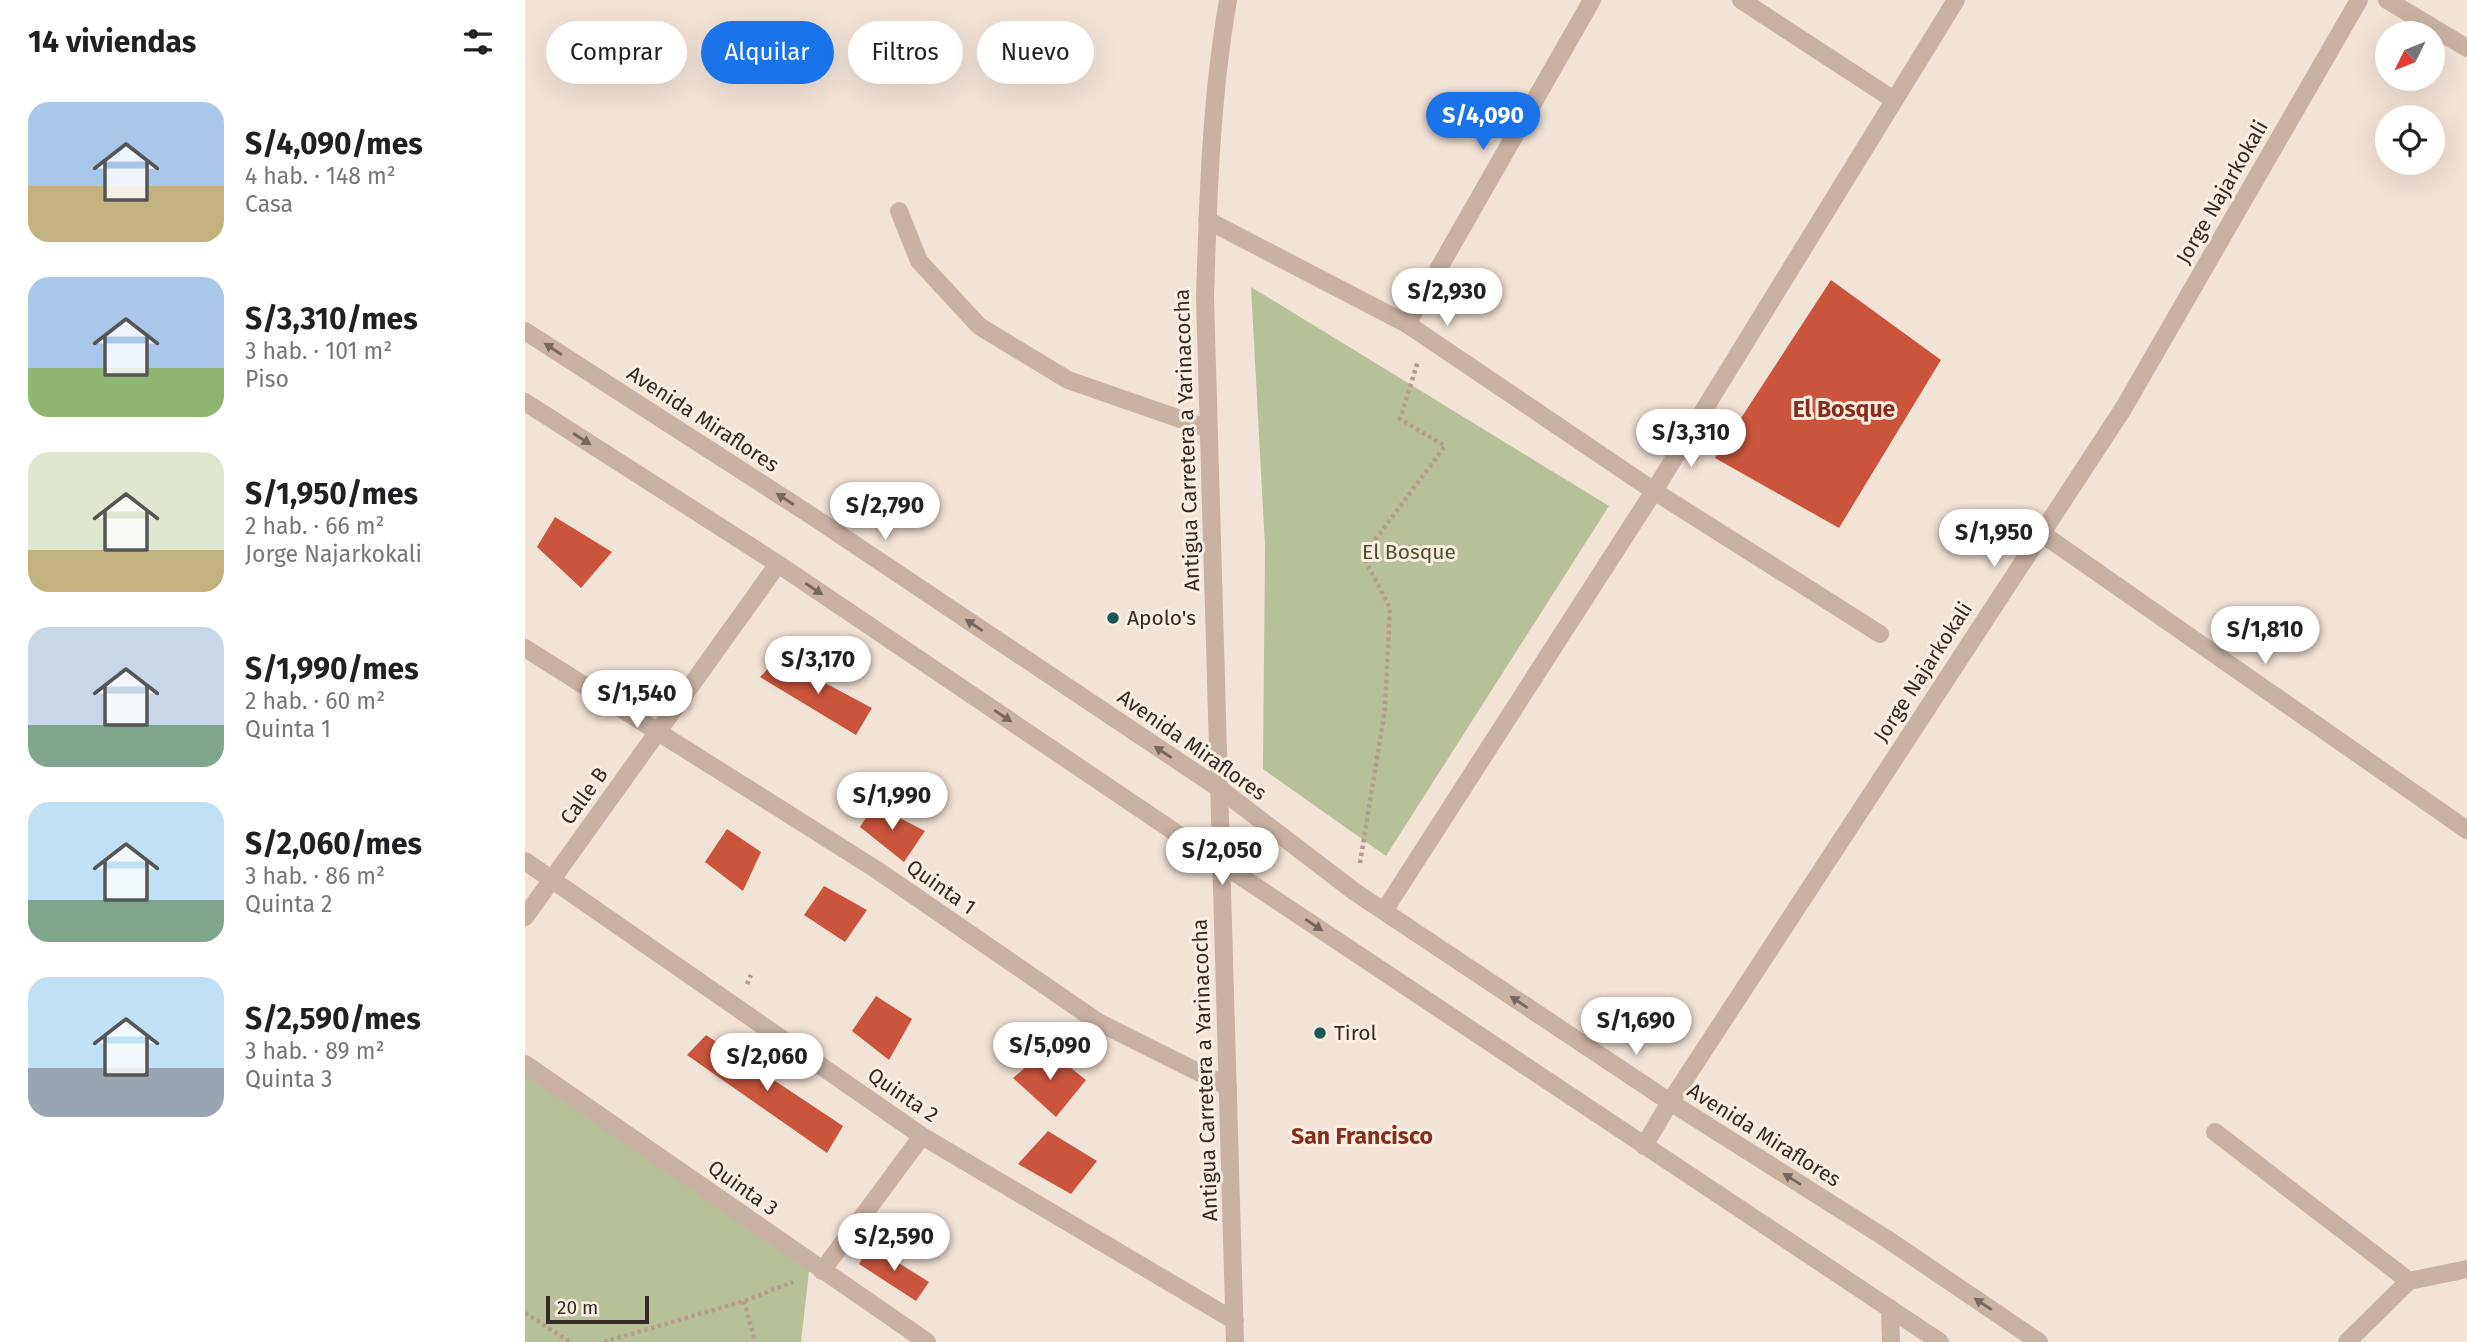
<!DOCTYPE html>
<html lang="es">
<head>
<meta charset="utf-8">
<style>
	:root { --surface:#fff; --page:#f6f6f6; --text:#202124; --muted:#757577; --accent:#1a73e8 }
	body { margin:0; font-family:"Fira Sans",sans-serif; background:var(--page); color:var(--text); height:100vh; display:flex; flex-direction:column; font-size:26px; white-space:nowrap }
	* { box-sizing:border-box; margin:0 }
	p { font-size:23px; color:var(--muted) }
	.icon { flex:none; width:38px; height:38px; fill:none; stroke:currentColor; stroke-width:2; stroke-linecap:round; stroke-linejoin:round }
	.map { position:relative; flex:1; overflow:hidden }
	.panel { display:flex; flex-direction:column; background:var(--surface); width:525px }
	.panel>* { flex:none }
	.banner { position:absolute; left:21px; top:21px; width:665px; height:63px; display:flex; gap:14px }
	.needle { width:46px; rotate:227deg }
	.buttons { position:absolute; left:1850px; top:21px; display:grid; gap:14px }
	.buttons a { display:grid; place-items:center; width:70px; height:70px; border-radius:50%; background:var(--surface); box-shadow:0 7px 28px #0002; font-size:35px }
	.scale { position:absolute; left:21px; bottom:18px; width:103px; box-sizing:border-box; padding-left:7px; border:4px solid #342925; border-top:0; font-size:19px; line-height:24px; white-space:nowrap; color:#342925; -webkit-text-stroke:5px #faeee3; paint-order:stroke }
	.price { position:absolute; translate:-50% -60px; padding:0 16px; border-radius:24px; background:#fff; color:#222; font-size:23px; line-height:46px; filter:drop-shadow(0 2px 4px #0008) }
	.price::after { content:''; position:absolute; left:50%; top:42px; width:21px; height:16px; margin-left:-10px; background:inherit; clip-path:polygon(0 0,100% 0,50% 100%) }
	.price.on { background:var(--accent); color:#fff }
	ul { padding:0; list-style:none }
	li { display:flex; align-items:center; gap:21px; height:175px; padding:0 28px }
	li span { display:grid; place-items:center; flex:none; width:196px; height:140px; border-radius:21px; color:#555 }
	li>.icon { margin-inline-start:auto }
	span .icon { width:84px; height:84px; fill:#fffc; stroke-width:1 }
	li b { font-size:30px }
	h2 { display:flex; justify-content:space-between; align-items:center; height:84px; padding:0 28px; font-size:30px }
	.tag { padding:0 24px; border-radius:32px; background:var(--surface); box-shadow:0 7px 28px #0002; font-size:24px; line-height:63px }
	.tag.on { background:var(--accent); color:#fff }
	main { display:flex; flex:1; min-height:0 }
	.map>svg:first-child { display:block }
	.green { fill:#b6c197 }
	.building { fill:#cb553c }
	.lines { fill:none; stroke-linecap:round; stroke-linejoin:round }
	.path { stroke:#b69c8d; stroke-width:4.5; stroke-dasharray:3.5 3.5; stroke-linecap:butt }
	.minor { stroke:#cab2a3; stroke-width:18 }
	.oneway { fill:#78675e }
	.poi-dot { fill:#1a5757; stroke:#faeee3; stroke-width:2.5 }
	.labels { text-anchor:middle; dominant-baseline:central; stroke-width:6; stroke-linejoin:round; paint-order:stroke }
	.street-label { font-size:21px; fill:#342925; stroke:#faeee3 }
	.park-label { font-size:21px; fill:#475428; stroke:#faeee3 }
	.poi-label { font-size:21px; fill:#342925; stroke:#faeee3; text-anchor:start }
	.neighbourhood-label { font-size:23px; font-weight:bold; fill:#862d1b; stroke:#faeee3 }
</style>
</head>
<body>
<main>
<section class="panel">
<h2>14 viviendas<svg class="icon" aria-label="filters" viewBox="0 0 24 24"><path d="M4 7h16M4 17h16"/><circle cx="9" cy="7" r="2"/><circle cx="15" cy="17" r="2"/></svg></h2>
<ul>
<li><span style="background:linear-gradient(#a9c7e8 60%,#c2b280 0)"><svg class="icon" aria-label="home" viewBox="0 0 24 24"><path d="M3 11l9-7 9 7M6 9v11h12V9"/></svg></span><div><b>S/4,090/mes</b><p>4 hab. · 148 m²</p><p>Casa</p></div></li>
<li><span style="background:linear-gradient(#a9c7e8 65%,#8fb573 0)"><svg class="icon" aria-label="home" viewBox="0 0 24 24"><path d="M3 11l9-7 9 7M6 9v11h12V9"/></svg></span><div><b>S/3,310/mes</b><p>3 hab. · 101 m²</p><p>Piso</p></div></li>
<li><span style="background:linear-gradient(#dfe7d0 70%,#c2b280 0)"><svg class="icon" aria-label="home" viewBox="0 0 24 24"><path d="M3 11l9-7 9 7M6 9v11h12V9"/></svg></span><div><b>S/1,950/mes</b><p>2 hab. · 66 m²</p><p>Jorge Najarkokali</p></div></li>
<li><span style="background:linear-gradient(#c9d6e8 70%,#7fa58c 0)"><svg class="icon" aria-label="home" viewBox="0 0 24 24"><path d="M3 11l9-7 9 7M6 9v11h12V9"/></svg></span><div><b>S/1,990/mes</b><p>2 hab. · 60 m²</p><p>Quinta 1</p></div></li>
<li><span style="background:linear-gradient(#bfe0f5 70%,#7fa58c 0)"><svg class="icon" aria-label="home" viewBox="0 0 24 24"><path d="M3 11l9-7 9 7M6 9v11h12V9"/></svg></span><div><b>S/2,060/mes</b><p>3 hab. · 86 m²</p><p>Quinta 2</p></div></li>
<li><span style="background:linear-gradient(#bfe0f5 65%,#9aa5b1 0)"><svg class="icon" aria-label="home" viewBox="0 0 24 24"><path d="M3 11l9-7 9 7M6 9v11h12V9"/></svg></span><div><b>S/2,590/mes</b><p>3 hab. · 89 m²</p><p>Quinta 3</p></div></li>
</ul>
</section>
<div class="map">
<svg width="1942" height="1342" viewBox="0 0 1942 1342">
	<rect width="100%" height="100%" fill="#f2e3d7"/>
	<path class="green" d="M726,287L1084,506L861,856L738,769L740,546Z
		M0,1056L285,1263L276,1342H0Z"/>
	<path class="building" d="M1306,280L1416,360L1314,528L1190,458Z
		M30,517L87,552L56,588L12,547Z
		M253,658L347,708L331,735L235,677Z
		M349,805L400,831L379,862L335,827Z
		M202,829L236,852L218,891L180,862Z
		M299,886L342,910L320,942L279,915Z
		M351,996L387,1019L364,1060L327,1031Z
		M181,1035L318,1126L302,1153L162,1055Z
		M522,1049L561,1080L531,1117L488,1078Z
		M523,1131L572,1161L546,1194L493,1164Z
		M345,1245L404,1282L391,1301L334,1264Z"/>
	<g class="lines">
		<path class="path" d="M835,863L860,709L865,608L838,556L920,446L875,419L893,361
			M222,984L226,975
			M219,1301L230,1342
			M0,1313L45,1342
			M79,1342L219,1301L268,1282"/>
		<path class="minor" d="M703,0C686,98 683,197 680,297L710,1342
			M1216,0L1369,100
			M1862,0L1942,48
			M374,211L394,261L454,326L543,380L684,429
			M682,220L882,324L1129,491L1355,634
			M882,324L1067,0
			M0,331L287,516L695,789L830,892L1145,1102L1362,1239L1514,1342
			M0,402L253,564L697,864L1415,1342
			M1516,533L1942,830
			M0,648L352,870L573,1022L703,1087
			M0,861L397,1136L710,1321
			M859,911L1129,491L1431,0
			M0,917L253,564
			M0,1064L402,1342
			M1690,1132L1884,1281
			M1119,1146L1145,1102L1598,409L1834,0
			M297,1271L397,1136
			M1365,1308L1366,1342
			M1822,1342L1884,1281L1942,1269"/>
	</g>
	<defs><path id="oneway-solid" d="M-6-.8H1V-3.2L6.5 0L1 3.2V.8H-6Z" transform="scale(1.75)"/></defs>
	<g class="oneway">
		<use href="#oneway-solid" transform="translate(28 349) rotate(-147)"/>
		<use href="#oneway-solid" transform="translate(57 439) rotate(33)"/>
		<use href="#oneway-solid" transform="translate(260 499) rotate(-147)"/>
		<use href="#oneway-solid" transform="translate(289 589) rotate(34)"/>
		<use href="#oneway-solid" transform="translate(449 625) rotate(-146)"/>
		<use href="#oneway-solid" transform="translate(478 716) rotate(34)"/>
		<use href="#oneway-solid" transform="translate(638 752) rotate(-146)"/>
		<use href="#oneway-solid" transform="translate(789 925) rotate(34)"/>
		<use href="#oneway-solid" transform="translate(994 1002) rotate(-146)"/>
		<use href="#oneway-solid" transform="translate(1267 1179) rotate(-148)"/>
		<use href="#oneway-solid" transform="translate(1458 1304) rotate(-146)"/>
	</g>
	<g class="poi-dot">
		<circle cx="588" cy="618" r="7"/>
		<circle cx="795" cy="1033" r="7"/>
	</g>
	<g class="labels">
		<g class="street-label">
			<text transform="translate(1697 192) rotate(-60)">Jorge Najarkokali</text>
			<text transform="translate(178 419) rotate(33)">Avenida Miraflores</text>
			<text transform="translate(662 440) rotate(-92)">Antigua Carretera a Yarinacocha</text>
			<text transform="translate(1398 672) rotate(-57)">Jorge Najarkokali</text>
			<text transform="translate(667 745) rotate(35)">Avenida Miraflores</text>
			<text transform="translate(59 796) rotate(-54)">Calle B</text>
			<text transform="translate(416 887) rotate(35)">Quinta 1</text>
			<text transform="translate(680 1070) rotate(-92)">Antigua Carretera a Yarinacocha</text>
			<text transform="translate(378 1095) rotate(34)">Quinta 2</text>
			<text transform="translate(1239 1135) rotate(32)">Avenida Miraflores</text>
			<text transform="translate(218 1188) rotate(35)">Quinta 3</text>
		</g>
		<g class="park-label">
			<text x="884" y="552">El Bosque</text>
		</g>
		<g class="poi-label">
			<text x="602" y="618">Apolo's</text>
			<text x="809" y="1033">Tirol</text>
		</g>
		<g class="neighbourhood-label">
			<text x="1319" y="409">El Bosque</text>
			<text x="837" y="1136">San Francisco</text>
		</g>
	</g>
</svg>
<div class="buttons">
<a><svg class="needle" viewBox="-14 -14 28 28"><path d="M0-13l5 13h-10z" fill="#e53935"/><path d="M0 13l5-13h-10z" fill="#757577"/></svg></a>
<a><svg class="icon" aria-label="locate" viewBox="0 0 24 24"><circle cx="12" cy="12" r="6"/><path d="M12 2v4M12 18v4M2 12h4M18 12h4"/></svg></a>
</div>
<div class="scale">20 m</div>
<b class="price on" style="left:958px;top:152px">S/4,090</b>
<b class="price" style="left:922px;top:328px">S/2,930</b>
<b class="price" style="left:1166px;top:469px">S/3,310</b>
<b class="price" style="left:360px;top:542px">S/2,790</b>
<b class="price" style="left:1469px;top:569px">S/1,950</b>
<b class="price" style="left:1740px;top:666px">S/1,810</b>
<b class="price" style="left:293px;top:696px">S/3,170</b>
<b class="price" style="left:112px;top:730px">S/1,540</b>
<b class="price" style="left:367px;top:832px">S/1,990</b>
<b class="price" style="left:697px;top:887px">S/2,050</b>
<b class="price" style="left:1111px;top:1057px">S/1,690</b>
<b class="price" style="left:525px;top:1082px">S/5,090</b>
<b class="price" style="left:242px;top:1093px">S/2,060</b>
<b class="price" style="left:369px;top:1273px">S/2,590</b>
<div class="banner">
<a class="tag">Comprar</a>
<a class="tag on">Alquilar</a>
<a class="tag">Filtros</a>
<a class="tag">Nuevo</a>
</div>
</div>
</main>
</body>
</html>
